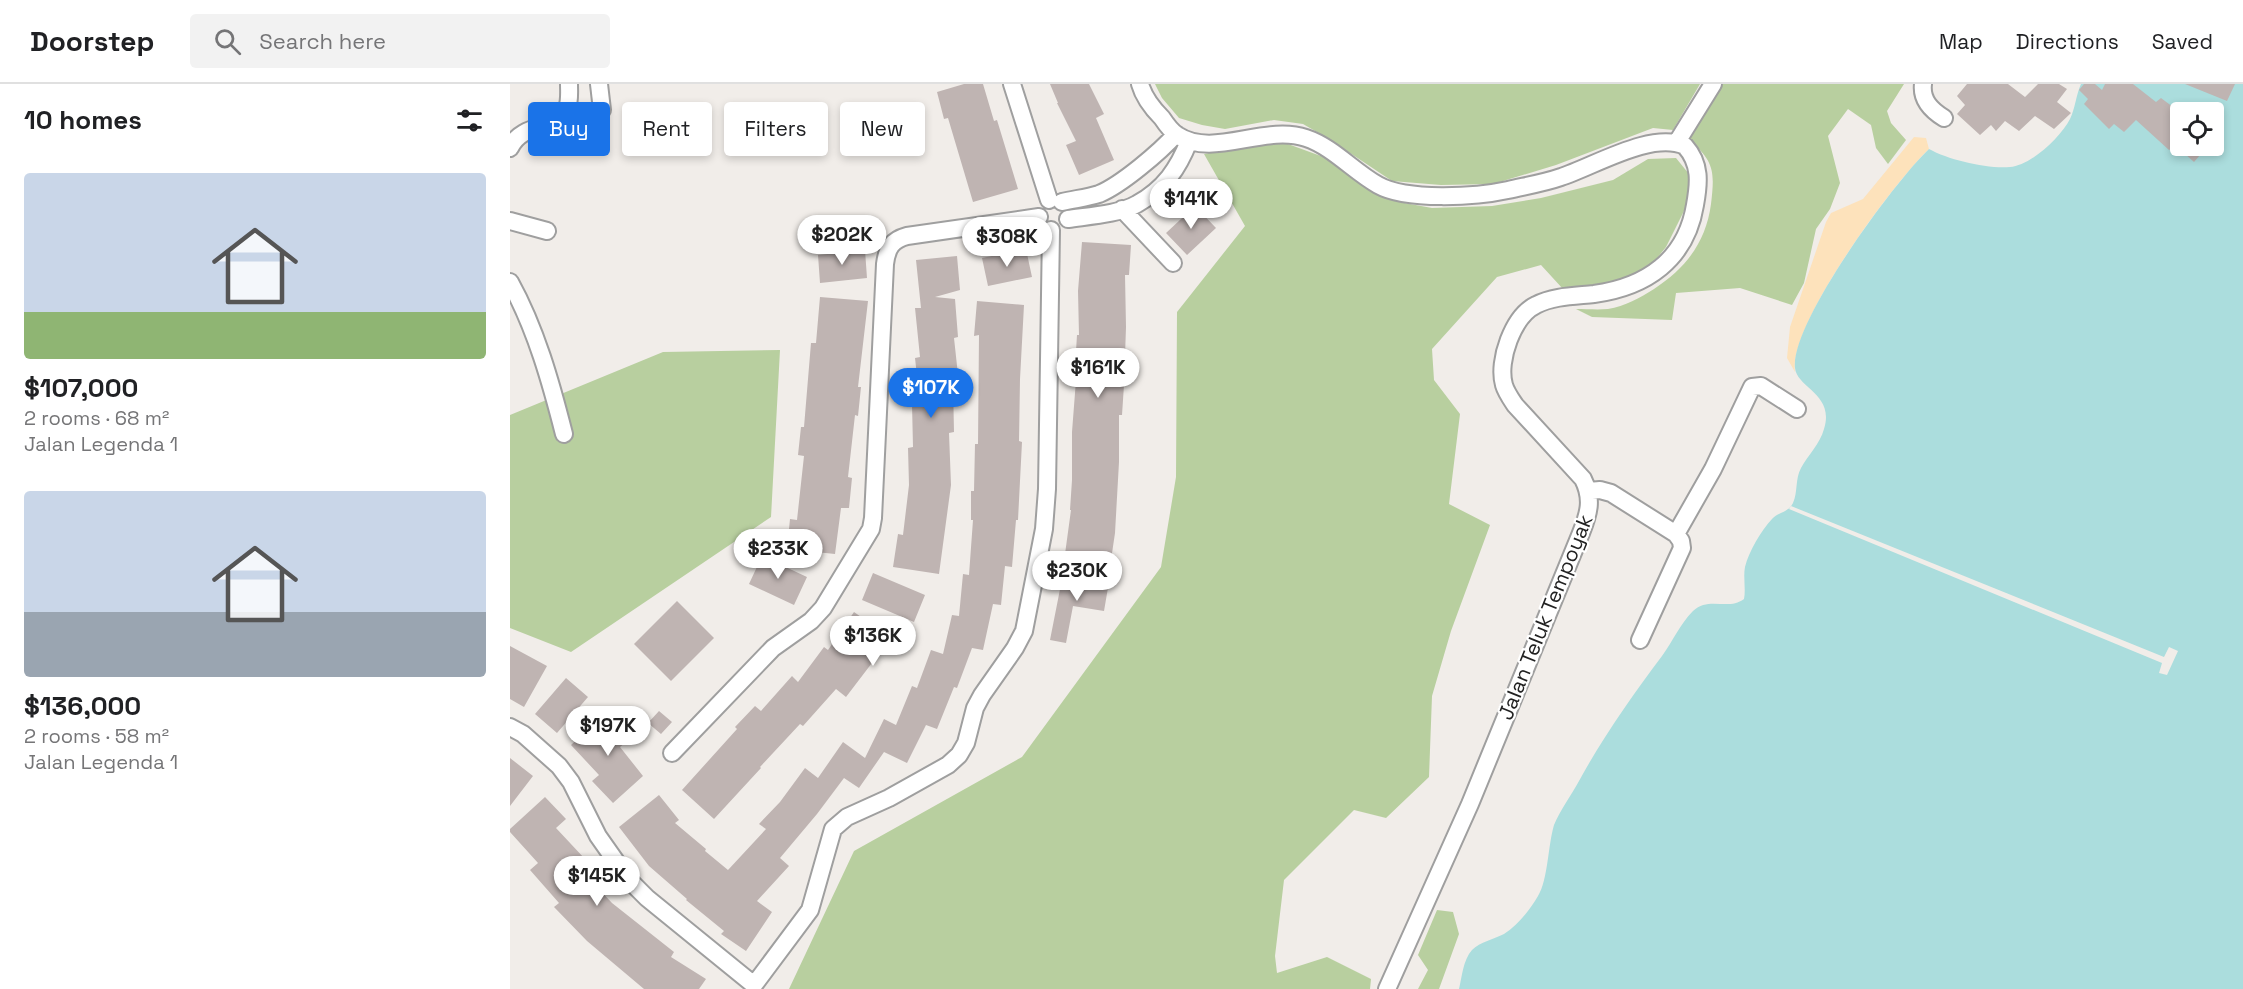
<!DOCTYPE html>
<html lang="en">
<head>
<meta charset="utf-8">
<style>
	:root { --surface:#fff; --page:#f2f2f2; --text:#202124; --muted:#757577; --line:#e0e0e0; --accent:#1a73e8 }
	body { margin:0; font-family:"Space Grotesk",sans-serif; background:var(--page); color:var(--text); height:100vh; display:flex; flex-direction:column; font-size:22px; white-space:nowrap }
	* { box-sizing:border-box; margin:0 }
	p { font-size:20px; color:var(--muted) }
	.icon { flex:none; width:33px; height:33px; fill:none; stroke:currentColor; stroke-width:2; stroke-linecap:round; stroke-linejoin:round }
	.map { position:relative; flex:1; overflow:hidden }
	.panel { display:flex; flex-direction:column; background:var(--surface); width:510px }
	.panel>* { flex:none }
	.guide { position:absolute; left:18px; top:18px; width:570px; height:54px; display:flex; gap:12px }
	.buttons { position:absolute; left:1660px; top:18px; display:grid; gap:12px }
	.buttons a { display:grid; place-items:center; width:54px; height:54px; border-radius:6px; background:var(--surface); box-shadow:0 3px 9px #0003; font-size:30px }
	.price { position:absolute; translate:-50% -51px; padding:0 14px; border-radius:21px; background:#fff; color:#222; font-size:20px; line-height:39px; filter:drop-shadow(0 2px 3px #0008) }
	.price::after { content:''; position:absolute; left:50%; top:36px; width:18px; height:14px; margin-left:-9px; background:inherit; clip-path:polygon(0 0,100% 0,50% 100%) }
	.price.selected { background:var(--accent); color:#fff }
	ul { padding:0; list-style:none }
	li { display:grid; align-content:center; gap:12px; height:318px; padding:0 24px }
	li span { display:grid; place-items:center; height:186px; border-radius:6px; color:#555 }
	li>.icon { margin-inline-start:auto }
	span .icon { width:108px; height:108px; fill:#fffc; stroke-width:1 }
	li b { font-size:26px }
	h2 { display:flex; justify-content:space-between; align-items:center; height:72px; padding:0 24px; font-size:26px }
	.tag { padding:0 21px; border-radius:6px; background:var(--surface); box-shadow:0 3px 9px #0003; font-size:21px; line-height:54px }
	.tag.selected { background:var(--accent); color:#fff }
	header { display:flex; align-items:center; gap:36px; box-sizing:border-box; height:84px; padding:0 30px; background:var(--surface); border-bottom:2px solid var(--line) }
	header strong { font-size:28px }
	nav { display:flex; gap:33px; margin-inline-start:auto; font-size:21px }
	.search { width:420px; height:54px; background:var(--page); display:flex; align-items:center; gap:15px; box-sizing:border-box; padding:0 21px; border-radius:6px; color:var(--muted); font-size:22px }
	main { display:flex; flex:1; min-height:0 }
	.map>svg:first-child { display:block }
	.forest { fill:#b8cf9f }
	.sand { fill:#fde2bb }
	.water { fill:#abdddd; fill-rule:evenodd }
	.pier { fill:#f1ede9 }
	.building { fill:#bfb4b2 }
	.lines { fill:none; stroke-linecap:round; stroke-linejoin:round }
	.minor-casing { stroke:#9f9f9f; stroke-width:20 }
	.minor { stroke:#fff; stroke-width:16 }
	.labels { text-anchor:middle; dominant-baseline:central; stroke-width:4.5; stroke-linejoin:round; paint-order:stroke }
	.street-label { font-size:21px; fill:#222; stroke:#fff }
</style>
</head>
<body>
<header>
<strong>Doorstep</strong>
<div class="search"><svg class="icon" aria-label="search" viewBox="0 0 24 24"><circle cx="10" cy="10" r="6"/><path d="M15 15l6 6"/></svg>Search here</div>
<nav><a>Map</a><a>Directions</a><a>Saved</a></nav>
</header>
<main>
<section class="panel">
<h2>10 homes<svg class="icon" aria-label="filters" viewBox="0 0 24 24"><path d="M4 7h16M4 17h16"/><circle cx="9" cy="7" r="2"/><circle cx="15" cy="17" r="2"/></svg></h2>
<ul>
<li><span style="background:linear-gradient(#c9d6e8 75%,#8fb573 0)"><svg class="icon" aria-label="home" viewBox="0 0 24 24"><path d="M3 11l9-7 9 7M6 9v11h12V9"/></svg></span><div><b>$107,000</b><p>2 rooms · 68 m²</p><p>Jalan Legenda 1</p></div></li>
<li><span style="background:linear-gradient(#c9d6e8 65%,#9aa5b1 0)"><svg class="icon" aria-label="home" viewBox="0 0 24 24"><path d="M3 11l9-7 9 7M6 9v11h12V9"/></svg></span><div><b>$136,000</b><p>2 rooms · 58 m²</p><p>Jalan Legenda 1</p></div></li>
</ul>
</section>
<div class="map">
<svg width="1733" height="905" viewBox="0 0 1733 905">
	<rect width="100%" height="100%" fill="#f1ede9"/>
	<path class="forest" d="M645,0H1190L1163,46L1143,44L1046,81L983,100L931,101L882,97L819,55L793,40L764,36L715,45L692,41L669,34L652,14Z
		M1212,0H1394L1377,27L1381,39L1396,56L1378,80L1366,64L1361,41L1338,25L1318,52L1330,99L1320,125L1306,145L1294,199L1282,221L1230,204L1166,209L1162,236L1082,233L1066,225C1076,225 1088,226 1098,225C1115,222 1130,214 1144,205C1176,184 1196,158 1201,120C1205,86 1204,78 1179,55Z
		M767,56L819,75L843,95L866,108L889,118L922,124L982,122L1031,114L1103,96L1138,75L1166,74L1179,90L1182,111L1156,163L1143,179L1125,190L1103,199L1053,205L1031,181L987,193L922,265L924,296L950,330L939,420L980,441L941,547L922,612L919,693L876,734L844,726L774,796L765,872L767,889L817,873L861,895L860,905H279L344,767L512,673L651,483L666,393L667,228L735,142L694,70Z
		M270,266L261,433L61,568L0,544V331L153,268Z
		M927,826L943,828L949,850L929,905H908L918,886L908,871Z"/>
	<path class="sand" d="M1404,53L1416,54L1419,65C1383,99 1278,241 1285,288L1277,274L1280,243L1316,138L1321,129L1353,115Z"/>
	<path class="water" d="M1571,0H1733V905H949C952,893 953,876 962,866C970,858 984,855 994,850C1008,841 1020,826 1028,812C1038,796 1038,761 1044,741C1050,726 1061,712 1069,697C1093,653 1122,612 1152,572C1163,557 1170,540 1183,527C1199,512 1218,527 1234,515C1236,505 1233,493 1235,483C1239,467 1251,447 1262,435C1268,428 1278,429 1283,419C1288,408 1285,395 1291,384C1298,371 1310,360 1314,345C1325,310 1287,304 1285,284C1280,239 1385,97 1419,65C1439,76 1477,85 1500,83C1520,82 1551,53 1560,35C1565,25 1566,11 1571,0ZM1671,28H1704V62H1671Z"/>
	<path class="pier" d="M1281,422L1654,573L1659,563L1668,567L1657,591L1649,589L1652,579L1279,425Z"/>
	<path class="building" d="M454,0H473L484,37L487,36L508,105L463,118L438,34L434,35L427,8Z
		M540,0H579L594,30L586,34L604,76L569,91L556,61L566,57L547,19H548Z
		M1457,0H1498L1515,13L1528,0H1549L1557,5L1547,18L1561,29L1544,45L1525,32L1509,47L1495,37L1486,47L1481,41L1470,51L1447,30L1455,21L1447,12Z
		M1574,0H1585L1592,6L1595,0H1623L1646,18L1651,14L1671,29V59L1667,62H1698L1684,78L1666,62L1659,66L1626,36L1614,48L1604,40L1599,45L1574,20L1578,15L1569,6Z
		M1675,0H1725L1717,17Z
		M685,122L706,144L677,171L656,149Z
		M572,158L621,161L619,191H615L616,243L614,301L612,331H609V378L605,449L601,476L555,470L561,426H560L562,396V348L567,283H565L567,251H569L568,207Z
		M516,165L522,193L478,202L472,174Z
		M355,166L357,194L310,199L308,171Z
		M447,172L450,206L425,213L445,215L448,253L444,254L449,300L443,301L444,348L439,349L441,401L429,490L383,483L388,450L393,451L399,401L398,364L403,363L402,320L410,319L405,274L410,273L405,224H411L406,176Z
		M310,213L358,217L348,303H351L348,332L345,331L338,393L342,394L339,424H331L325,470L277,465L280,435L287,436L294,372L288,371L291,343H294L301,259H306Z
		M467,217L514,221L510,295L509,357L512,358L508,436H506L502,483L495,482L491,521L483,520L473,566L462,564L447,604L444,603L427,645L416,641L397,679L374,668L349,704L334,694L307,730L270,774L279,782L247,817L262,828L236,867L211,850L214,847L176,816L177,815L139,782L109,743L149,711L169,736L165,739L196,765L195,767L218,786L256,745L249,740L270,718L295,684L308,694L333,658L355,674L374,635L386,641L402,602L407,604L421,566L433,570L442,531L449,532L453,490L459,491L463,436H461V407H464L465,360H468L469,251L464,252Z
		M252,472L297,493L284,521L239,500Z
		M363,489L415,511L404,538L352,516Z
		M553,490L599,498L594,527L563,522L556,559L540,556Z
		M167,517L204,554L161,597L124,560Z
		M344,528L381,554L336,613L326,605L293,642L290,640L250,683L251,684L204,735L172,706L227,645L225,643L245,622L251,627L282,592L288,598L314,563L318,566Z
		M0,562L37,582L14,623L0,615Z
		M56,594L78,613L47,649L25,630Z
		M98,627L116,647L109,652L115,659L110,663L133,692L103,719L82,697L89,691L61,661Z
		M149,627L162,638L151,650L138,639Z
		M0,674L23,692L0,722Z
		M35,713L56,735L46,744L75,775L67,782L102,819L164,868L161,873L196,895L189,905H134L77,857L44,823L49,819L20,786L28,779L0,748V745Z"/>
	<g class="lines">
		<defs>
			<path id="minor" d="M89,0L92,26
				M502,0L539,116
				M630,0C634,14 642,24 652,34C656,40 661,47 667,51C703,75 754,40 796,54C823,63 843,87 868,101C896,117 966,113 998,106C1015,102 1034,99 1051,93C1085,82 1141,47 1175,62C1191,80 1189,99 1185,121C1176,176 1136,203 1084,210C1065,212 1043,212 1026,221C1003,232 987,277 994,301C996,308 1001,315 1005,321L1073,395C1083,415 1079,429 1071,449L960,720L877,905
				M1413,0C1411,16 1421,26 1434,34
				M1167,58L1203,0
				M0,64C13,36 49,48 57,24C60,17 59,8 59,0
				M552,118C564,115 577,114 589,110C611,101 650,68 666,50
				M612,125L663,179
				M558,135C578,132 610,130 627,120C654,105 668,85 679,57
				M0,137L37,147
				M0,198C26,245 41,299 54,350
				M1079,407L1090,406L1101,409L1166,450L1171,457L1172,464L1130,556
				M1166,450L1203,385L1242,303L1251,302L1287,325
				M0,643L13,650L49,682L61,698L88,752L119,796L137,814L244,901
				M162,669L263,564L301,537L313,524L361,445L363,434L375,180C377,164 382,156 397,152L529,133
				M244,901L300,826L323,745L337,733L379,714L438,681L449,671L456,659L465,624L472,611L505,564L514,547L534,445L537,405L541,146"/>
		</defs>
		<use href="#minor" class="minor-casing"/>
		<use href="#minor" class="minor"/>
	</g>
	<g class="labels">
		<g class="street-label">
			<text transform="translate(1035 533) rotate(-68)">Jalan Teluk Tempoyak</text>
		</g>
	</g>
</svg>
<div class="buttons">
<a><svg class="icon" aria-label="locate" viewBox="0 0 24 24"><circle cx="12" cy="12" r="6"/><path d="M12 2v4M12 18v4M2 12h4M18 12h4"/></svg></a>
</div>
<b class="price" style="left:681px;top:146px">$141K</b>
<b class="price" style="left:332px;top:182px">$202K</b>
<b class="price" style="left:497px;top:184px">$308K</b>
<b class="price" style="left:588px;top:315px">$161K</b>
<b class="price selected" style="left:421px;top:335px">$107K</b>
<b class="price" style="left:268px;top:496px">$233K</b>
<b class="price" style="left:567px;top:518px">$230K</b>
<b class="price" style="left:363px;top:583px">$136K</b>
<b class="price" style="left:98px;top:673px">$197K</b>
<b class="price" style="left:87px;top:823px">$145K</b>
<div class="guide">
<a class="tag selected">Buy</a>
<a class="tag">Rent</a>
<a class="tag">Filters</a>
<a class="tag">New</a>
</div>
</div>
</main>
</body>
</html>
